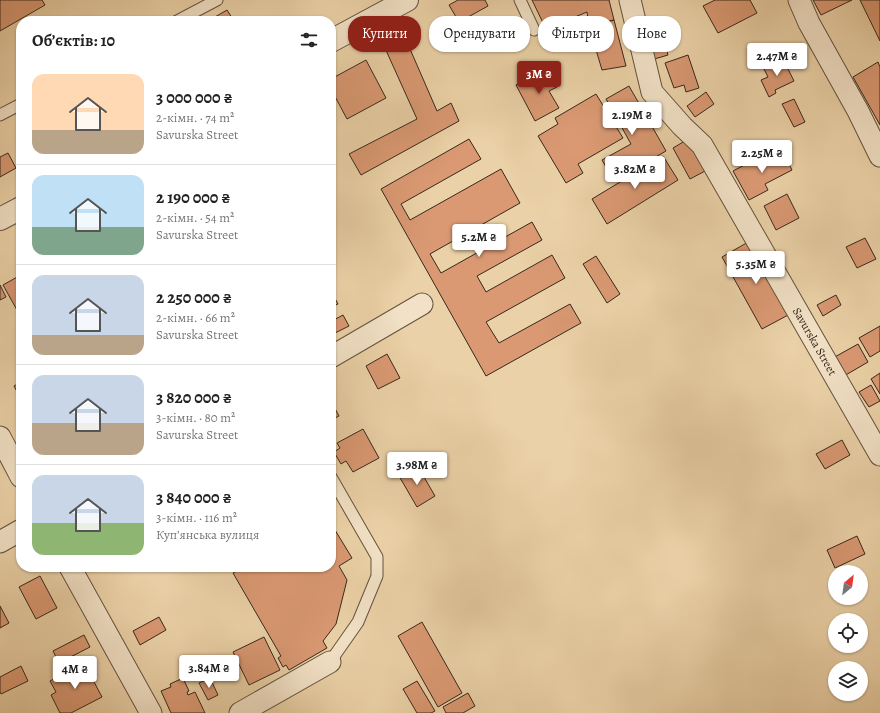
<!DOCTYPE html>
<html lang="uk">
<head>
<meta charset="utf-8">
<style>
	:root { --surface:#fff; --page:#f6f6f6; --text:#222; --muted:#767676; --line:#e0e0e0; --accent:#8f2418 }
	body { margin:0; font-family:Alegreya,serif; background:var(--page); color:var(--text); height:100vh; display:flex; flex-direction:column; font-size:15px; white-space:nowrap }
	* { box-sizing:border-box; margin:0 }
	p { font-size:13px; color:var(--muted) }
	.icon { flex:none; width:22px; height:22px; fill:none; stroke:currentColor; stroke-width:2; stroke-linecap:round; stroke-linejoin:round }
	.map { position:relative; flex:1; overflow:hidden }
	.panel { position:absolute; left:16px; top:16px; width:320px; height:556px; display:flex; flex-direction:column; background:var(--surface); border-radius:16px; box-shadow:0 1px 3px #0004 }
	.panel>* { flex:none }
	.hud { position:absolute; left:348px; top:16px; width:380px; height:36px; display:flex; gap:8px }
	.needle { width:26px; rotate:29deg }
	.controls { position:absolute; left:828px; top:565px; display:grid; gap:8px }
	.controls a { display:grid; place-items:center; width:40px; height:40px; border-radius:50%; background:var(--surface); box-shadow:0 1px 3px #0004; font-size:20px }
	.price { position:absolute; translate:-50% -34px; padding:0 9px; border-radius:4px; background:#fff; color:#222; font-size:13px; line-height:26px; filter:drop-shadow(0 1px 2px #0008) }
	.price::after { content:''; position:absolute; left:50%; top:24px; width:12px; height:9px; margin-left:-6px; background:inherit; clip-path:polygon(0 0,100% 0,50% 100%) }
	.price.current { background:var(--accent); color:#fff }
	ul { padding:0; list-style:none }
	li { display:flex; align-items:center; gap:12px; height:100px; padding:0 16px }
	li+li { border-top:1px solid var(--line) }
	li span { display:grid; place-items:center; flex:none; width:112px; height:80px; border-radius:12px; color:#555 }
	li>.icon { margin-inline-start:auto }
	span .icon { width:48px; height:48px; fill:#fffc; stroke-width:1 }
	li b { font-size:17px }
	h2 { display:flex; justify-content:space-between; align-items:center; height:48px; padding:0 16px; font-size:17px }
	.pill { padding:0 14px; border-radius:16px; background:var(--surface); box-shadow:0 1px 3px #0004; font-size:14px; line-height:36px }
	.pill.current { background:var(--accent); color:#fff }
	.map>svg:first-child { display:block }
	.building { fill:#da9973; stroke:#37281c }
	.lines { fill:none; stroke-linecap:round; stroke-linejoin:round }
	.service-casing { stroke:#64523f; stroke-width:13 }
	.minor-casing { stroke:#64523f; stroke-width:23 }
	.tertiary-casing { stroke:#64523f; stroke-width:24 }
	.service { stroke:#f2e1c6; stroke-width:11 }
	.minor { stroke:#f2e1c6; stroke-width:21 }
	.tertiary { stroke:#f2e1c6; stroke-width:22 }
	.labels { text-anchor:middle; dominant-baseline:central; stroke-width:4; stroke-linejoin:round; paint-order:stroke }
	.street-label { font-size:12px; fill:#37281c; stroke:#f2e1c6 }
</style>
</head>
<body>
<div class="map">
<svg width="880" height="713" viewBox="0 0 880 713">
	<rect width="100%" height="100%" fill="#ebd1a7"/>
	<filter id="stains"><feTurbulence type="fractalNoise" baseFrequency=".005" numOctaves="4"/><feColorMatrix values="0 0 0 0 .2 0 0 0 0 .09 0 0 0 0 .02 0 0 0 .5 -.17"/></filter>
	<radialGradient id="worn" r=".72"><stop offset=".6" stop-color="#630" stop-opacity="0"/><stop offset="1" stop-color="#630" stop-opacity=".3"/></radialGradient>
	<path class="building" d="M0,0H42L45,5L0,31Z
		M458,0H485L488,6L459,22L449,5Z
		M532,0H609L614,20L589,26L587,12L546,29Z
		M715,0H750L757,13L718,33L703,6Z
		M813,0H852L821,15Z
		M860,0H880V41Z
		M227,10L234,21H208Z
		M657,17L668,55L651,60L640,21Z
		M614,20L626,66L602,70L589,26Z
		M400,26L437,111L451,103L459,121L361,175L349,154L417,119L380,37Z
		M688,55L699,88L686,92L684,85L674,88L665,63Z
		M783,59L794,81L775,90L776,93L769,97L761,80L768,77L764,69Z
		M366,60L386,98L347,119L331,89V79Z
		M878,62L880,67V125L853,77Z
		M549,71L557,87L549,91L559,108L535,121L516,85L540,72L541,75Z
		M629,86L666,151L614,181L602,160L631,144L606,99Z
		M706,92L714,104L695,117L687,106Z
		M596,94L623,138L578,164L583,173L566,183L538,136L558,124L555,118Z
		M794,99L805,122L794,127L782,104Z
		M690,138L707,170L690,179L673,148Z
		M469,139L481,159L401,204L410,220L501,169L520,203L430,254L441,273L532,222L542,240L477,276L486,292L552,255L565,278L486,322L499,343L570,304L581,323L486,376L381,189Z
		M781,149L792,170L765,184L768,190L749,200L733,171L750,162L751,165Z
		M8,153L16,168L0,177V157Z
		M663,156L678,180L607,224L592,199Z
		M787,194L799,218L776,230L764,206Z
		M865,238L876,259L857,268L846,247Z
		M750,241L790,314L762,329L722,257Z
		M596,256L620,294L607,303L583,264Z
		M19,276L21,280V307L17,310L3,285Z
		M0,285L6,297L0,300Z
		M331,291L338,304L331,307Z
		M836,295L841,305L823,316L817,305Z
		M343,315L349,326L331,335V318L332,321Z
		M880,326V351L870,357L859,338Z
		M858,344L868,362L844,376L833,358Z
		M387,354L400,378L378,389L366,366Z
		M880,373V394L871,379Z
		M21,382V399L14,386Z
		M871,385L880,401L869,407L859,392Z
		M331,401L339,416L331,420Z
		M363,429L379,458L353,472L346,461L341,464L334,452L340,448L337,443Z
		M842,440L850,455L825,469L816,454Z
		M417,465L435,496L417,507L399,476Z
		M335,530L352,558L339,566L347,580L336,624L323,641L327,648L289,670L286,665L283,667L278,658L281,656L233,573L244,567H331V531L332,533Z
		M857,536L865,554L835,568L827,550Z
		M40,576L57,608L36,619L19,587Z
		M0,606L9,623L0,628Z
		M159,617L166,630L140,645L133,631Z
		M422,622L462,693L438,707L398,636Z
		M84,635L90,647L59,663L53,651Z
		M264,637L280,670L249,685L233,652Z
		M84,663L102,697L71,713H60L51,695L56,692L50,681Z
		M21,666L28,681L1,694L0,692V677Z
		M183,678L189,691L187,692L188,695L195,692L205,713H171L161,691L171,687L170,684Z
		M210,678L218,695L208,700L199,683Z
		M417,681L435,711L431,713H417L403,689Z
		M468,693L475,706L463,713H446L443,707Z"/>
	<g class="lines">
		<defs>
			<path id="service" d="M520,0L534,30
				M177,21L217,0
				M0,115L21,104
				M330,662L358,622L377,576V557L331,477"/>
			<g id="minor">
				<path id="s1" d="M630,0L652,92L682,126L702,145L880,455"/>
				<path d="M799,0L809,23L858,111L880,156"/>
				<path d="M331,357L422,304"/>
				<path d="M0,437L21,477"/>
				<path d="M0,542L21,530"/>
				<path d="M70,567L151,713"/>
				<path d="M240,713L330,662"/>
			</g>
			<path id="tertiary" d="M331,41L407,0
				M0,219L21,208"/>
		</defs>
		<use href="#service" class="service-casing"/>
		<use href="#minor" class="minor-casing"/>
		<use href="#tertiary" class="tertiary-casing"/>
		<use href="#service" class="service"/>
		<use href="#minor" class="minor"/>
		<use href="#tertiary" class="tertiary"/>
	</g>
	<g class="labels">
		<g class="street-label">
			<text stroke="none"><textPath href="#s1" startOffset="394">Savurska Street</textPath></text>
		</g>
	</g>
	<rect width="100%" height="100%" filter="url(#stains)"/>
	<rect width="100%" height="100%" fill="url(#worn)"/>
</svg>
<div class="controls">
<a><svg class="needle" viewBox="-14 -14 28 28"><path d="M0-13l5 13h-10z" fill="#e53935"/><path d="M0 13l5-13h-10z" fill="#767676"/></svg></a>
<a><svg class="icon" aria-label="locate" viewBox="0 0 24 24"><circle cx="12" cy="12" r="6"/><path d="M12 2v4M12 18v4M2 12h4M18 12h4"/></svg></a>
<a><svg class="icon" aria-label="layers" viewBox="0 0 24 24"><path d="M12 4l9 5-9 5-9-5zM3 14l9 5 9-5"/></svg></a>
</div>
<b class="price" style="left:777px;top:77px">2.47M ₴</b>
<b class="price current" style="left:539px;top:95px">3M ₴</b>
<b class="price" style="left:632px;top:136px">2.19M ₴</b>
<b class="price" style="left:762px;top:174px">2.25M ₴</b>
<b class="price" style="left:635px;top:190px">3.82M ₴</b>
<b class="price" style="left:479px;top:258px">5.2M ₴</b>
<b class="price" style="left:756px;top:285px">5.35M ₴</b>
<b class="price" style="left:417px;top:486px">3.98M ₴</b>
<b class="price" style="left:209px;top:689px">3.84M ₴</b>
<b class="price" style="left:75px;top:690px">4M ₴</b>
<div class="hud">
<a class="pill current">Купити</a>
<a class="pill">Орендувати</a>
<a class="pill">Фільтри</a>
<a class="pill">Нове</a>
</div>
<section class="panel">
<h2>Об’єктів: 10<svg class="icon" aria-label="filters" viewBox="0 0 24 24"><path d="M4 7h16M4 17h16"/><circle cx="9" cy="7" r="2"/><circle cx="15" cy="17" r="2"/></svg></h2>
<ul>
<li><span style="background:linear-gradient(#ffd9b3 70%,#b9a48a 0)"><svg class="icon" aria-label="home" viewBox="0 0 24 24"><path d="M3 11l9-7 9 7M6 9v11h12V9"/></svg></span><div><b>3 000 000 ₴</b><p>2-кімн. · 74 m²</p><p>Savurska Street</p></div></li>
<li><span style="background:linear-gradient(#bfe0f5 65%,#7fa58c 0)"><svg class="icon" aria-label="home" viewBox="0 0 24 24"><path d="M3 11l9-7 9 7M6 9v11h12V9"/></svg></span><div><b>2 190 000 ₴</b><p>2-кімн. · 54 m²</p><p>Savurska Street</p></div></li>
<li><span style="background:linear-gradient(#c9d6e8 75%,#b9a48a 0)"><svg class="icon" aria-label="home" viewBox="0 0 24 24"><path d="M3 11l9-7 9 7M6 9v11h12V9"/></svg></span><div><b>2 250 000 ₴</b><p>2-кімн. · 66 m²</p><p>Savurska Street</p></div></li>
<li><span style="background:linear-gradient(#c9d6e8 60%,#b9a48a 0)"><svg class="icon" aria-label="home" viewBox="0 0 24 24"><path d="M3 11l9-7 9 7M6 9v11h12V9"/></svg></span><div><b>3 820 000 ₴</b><p>3-кімн. · 80 m²</p><p>Savurska Street</p></div></li>
<li><span style="background:linear-gradient(#c9d6e8 60%,#8fb573 0)"><svg class="icon" aria-label="home" viewBox="0 0 24 24"><path d="M3 11l9-7 9 7M6 9v11h12V9"/></svg></span><div><b>3 840 000 ₴</b><p>3-кімн. · 116 m²</p><p>Купʼянська вулиця</p></div></li>
</ul>
</section>
</div>
</body>
</html>
